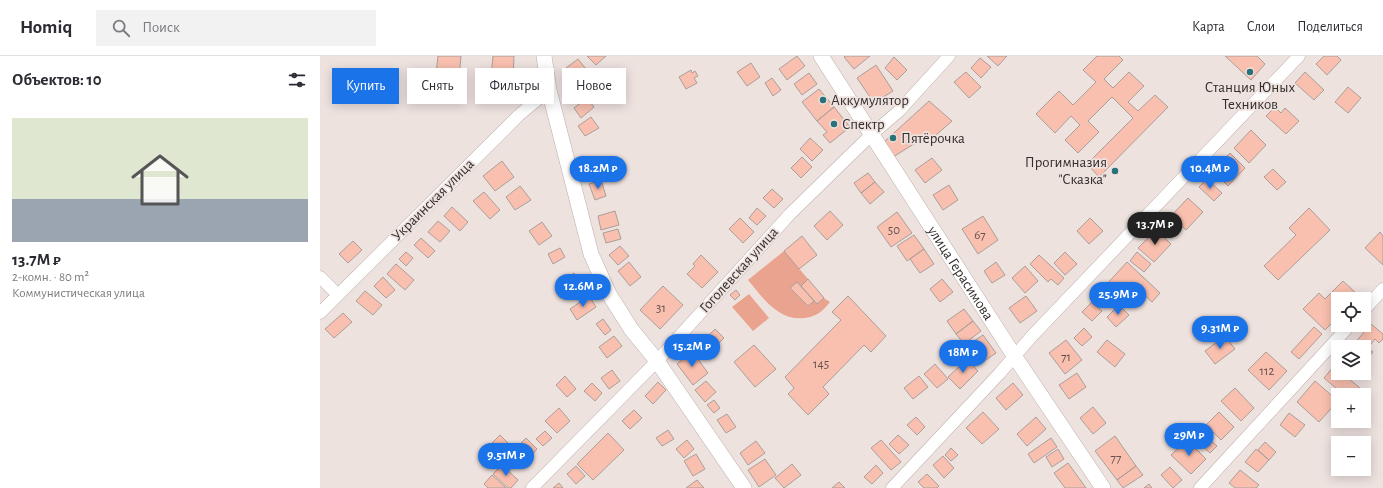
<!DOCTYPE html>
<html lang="ru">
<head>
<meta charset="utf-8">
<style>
	:root { --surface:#fff; --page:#f2f2f3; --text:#2b2b33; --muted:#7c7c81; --line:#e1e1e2; --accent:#1a73e8 }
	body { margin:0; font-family:"Alegreya Sans",sans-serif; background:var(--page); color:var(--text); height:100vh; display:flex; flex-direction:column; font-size:15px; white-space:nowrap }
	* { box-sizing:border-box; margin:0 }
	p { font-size:13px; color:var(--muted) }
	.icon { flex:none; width:22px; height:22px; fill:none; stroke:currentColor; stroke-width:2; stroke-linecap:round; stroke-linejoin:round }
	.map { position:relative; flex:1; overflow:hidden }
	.details { display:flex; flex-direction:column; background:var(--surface); width:320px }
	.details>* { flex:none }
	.guide { position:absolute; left:12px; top:12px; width:380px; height:36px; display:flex; gap:8px }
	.tools { position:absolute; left:1011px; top:236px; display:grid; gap:8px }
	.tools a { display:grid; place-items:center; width:40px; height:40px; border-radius:0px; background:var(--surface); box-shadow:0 2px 10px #0003; font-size:20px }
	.price { position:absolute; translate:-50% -34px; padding:0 9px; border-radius:14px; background:var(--accent); color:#fff; font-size:13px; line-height:26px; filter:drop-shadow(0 1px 2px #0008) }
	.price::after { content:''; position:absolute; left:50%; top:24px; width:12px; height:9px; margin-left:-6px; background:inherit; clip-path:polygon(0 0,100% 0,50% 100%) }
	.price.on { background:#222; color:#fff }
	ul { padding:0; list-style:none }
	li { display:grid; align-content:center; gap:8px; height:212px; padding:0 12px }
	li span { display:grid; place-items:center; height:124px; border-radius:0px; color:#555 }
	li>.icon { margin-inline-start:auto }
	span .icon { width:72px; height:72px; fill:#fffc; stroke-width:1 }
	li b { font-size:17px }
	h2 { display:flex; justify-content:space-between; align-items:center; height:48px; padding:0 12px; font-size:17px }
	.chip { padding:0 14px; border-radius:0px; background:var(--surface); box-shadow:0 2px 10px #0003; font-size:14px; line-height:36px }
	.chip.on { background:var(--accent); color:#fff }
	header { display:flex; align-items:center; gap:24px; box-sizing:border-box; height:56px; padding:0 20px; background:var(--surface); border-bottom:1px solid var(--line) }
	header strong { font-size:19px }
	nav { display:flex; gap:22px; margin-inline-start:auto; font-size:14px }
	.search { width:280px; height:36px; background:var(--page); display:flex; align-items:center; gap:10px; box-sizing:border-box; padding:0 14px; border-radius:0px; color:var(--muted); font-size:15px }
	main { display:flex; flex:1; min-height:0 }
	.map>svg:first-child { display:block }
	.green { fill:#eaa38e }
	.building { fill:#f9c0af; stroke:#aa9e9b }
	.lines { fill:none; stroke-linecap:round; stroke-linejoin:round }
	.minor-casing { stroke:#bcb0ad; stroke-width:13 }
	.major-casing { stroke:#bcb0ad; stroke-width:16 }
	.minor { stroke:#fff; stroke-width:12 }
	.major { stroke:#fff; stroke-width:15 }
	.poi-dot { fill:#287279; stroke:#eee2df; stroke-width:1.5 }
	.labels { text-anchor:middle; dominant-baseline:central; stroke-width:3.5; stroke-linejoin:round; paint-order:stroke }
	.number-label { font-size:13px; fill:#64524d }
	.poi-label { font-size:15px; fill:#322e2c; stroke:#eee2df; text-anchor:start }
	.street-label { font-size:15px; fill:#322e2c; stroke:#eee2df }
</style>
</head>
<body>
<header>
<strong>Homiq</strong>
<div class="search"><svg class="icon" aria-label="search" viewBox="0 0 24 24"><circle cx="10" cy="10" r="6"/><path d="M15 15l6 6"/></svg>Поиск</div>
<nav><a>Карта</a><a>Слои</a><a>Поделиться</a></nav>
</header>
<main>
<section class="details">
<h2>Объектов: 10<svg class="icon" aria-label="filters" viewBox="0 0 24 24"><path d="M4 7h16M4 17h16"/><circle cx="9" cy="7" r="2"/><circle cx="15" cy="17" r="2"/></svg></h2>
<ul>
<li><span style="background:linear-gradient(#dfe7d0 65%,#9aa5b1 0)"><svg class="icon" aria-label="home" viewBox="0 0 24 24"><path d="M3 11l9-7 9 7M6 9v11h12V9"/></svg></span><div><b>13.7M ₽</b><p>2-комн. · 80 m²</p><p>Коммунистическая улица</p></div></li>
</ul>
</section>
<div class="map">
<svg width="1063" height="432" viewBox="0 0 1063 432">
	<rect width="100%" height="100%" fill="#eee2df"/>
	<path class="green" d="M464,195L488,223L481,230L477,226L471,232L488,250L494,245L497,248L504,242L510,246C502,256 497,260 485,262C458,265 443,242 428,224Z
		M429,238L449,262L433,275L412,251Z"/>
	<path class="building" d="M118,0H141L139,21L116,18Z
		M173,0H194L193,23L171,21Z
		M267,0H286L276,9Z
		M477,0L485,10L467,24L459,13Z
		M525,0H550L534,13L524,1Z
		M667,0H687L678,10Z
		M777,0H799L803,4L784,23L793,32L809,16L824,30L808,46L818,55L835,39L848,51L779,121L767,108L813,62L792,41L768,65L779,76L758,97L745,84L760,69L751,60L735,77L716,58L739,35L753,49L776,26L763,14Z
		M905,0H937L945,8L931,24Z
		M1004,0H1017L1021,4L1007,19L996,8Z
		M574,1L587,14L577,24L565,12Z
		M660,2L671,11L661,22L651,12Z
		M258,3L266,13L254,22L246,12Z
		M431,7L440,21L427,30L417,16Z
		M556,9L573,35L554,47L537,22Z
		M371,14L372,17L375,15L378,20L374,22L377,27L366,33L359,21Z
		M646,16L661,31L649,42L634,26Z
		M985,16L1004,34L994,44L975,27Z
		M489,17L497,28L482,39L474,28Z
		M262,22L269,32L257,39L251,29Z
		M452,22L461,34L453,40L445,27Z
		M1028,31L1041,42L1028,57L1015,46Z
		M499,33L514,51L497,65L482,46Z
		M267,42L274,51L261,62L254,52Z
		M609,45L632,65L607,87L597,86L573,101L564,86Z
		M514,51L530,71L510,87L503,79L507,76L497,65Z
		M955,51L961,57L965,52L979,65L966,78L946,60Z
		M271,61L279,72L265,80L258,70Z
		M931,74L946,89L929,107L914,92Z
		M490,82L503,94L492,105L480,93Z
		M910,97L925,112L908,130L893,115Z
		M482,101L492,111L481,122L471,112Z
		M612,102L622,114L605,127L595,114Z
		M182,105L194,121L175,135L163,120Z
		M275,105L279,120L269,122L265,107Z
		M953,113L966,126L957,134L944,121Z
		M548,117L555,126L541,137L534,127Z
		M887,123L902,137L894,145L879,131Z
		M281,124L286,140L275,144L269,128Z
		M555,126L564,136L550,148L541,137Z
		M629,129L638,144L623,154L613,139Z
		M200,130L211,144L195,154L186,141Z
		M452,133L463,143L454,152L443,142Z
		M164,136L180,154L170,163L153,145Z
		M868,142L883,156L866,174L851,160Z
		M132,151L148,166L140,175L124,160Z
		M437,152L446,160L437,169L429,162Z
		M989,152L1010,174L958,224L944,210L976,179L969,172Z
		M295,155L299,169L281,174L278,160Z
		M510,155L523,169L507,184L494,170Z
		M577,156L592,177L571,191L557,171Z
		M663,160L678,184L658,198L642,173Z
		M420,162L434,176L423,187L409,173Z
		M770,162L783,175L769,188L757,175Z
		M847,164L857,173L850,181L840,172Z
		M118,165L130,175L120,186L108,176Z
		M222,166L232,180L219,189L209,175Z
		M298,173L301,183L286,187L283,177Z
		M836,174L851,188L834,206L818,192Z
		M1060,176L1063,180V209L1045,192Z
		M594,179L604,193L587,205L577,190Z
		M482,180L497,199L479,213L464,195Z
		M101,182L115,195L108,202L94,189Z
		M33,185L42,194L28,207L19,198Z
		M300,190L309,200L298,209L289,199Z
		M240,192L245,201L233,208L228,198Z
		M604,193L614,208L600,217L590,203Z
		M86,196L93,202L86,210L79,203Z
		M745,196L757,208L745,219L734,207Z
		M817,196L831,208L824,216L810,205Z
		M381,199L398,216L382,232L367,218L375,210L373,208Z
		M719,199L744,222L738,229L731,223L728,226L710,208Z
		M309,206L321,221L310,230L298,215Z
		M676,206L685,219L672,227L664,215Z
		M807,206L840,237L832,246L819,234L806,249L785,230Z
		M76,208L94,224L85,234L67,218Z
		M705,210L718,225L705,237L692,222Z
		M254,217L263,231L249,241L240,227Z
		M63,221L75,234L66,242L54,230Z
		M488,223L504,242L497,248L481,230Z
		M622,223L633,236L620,246L610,233Z
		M1023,225L1039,240L1035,243H1018V261L1005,274L983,253L999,237L1005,243Z
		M477,226L494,245L488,250L470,232Z
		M343,230L363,249L340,273L320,254Z
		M416,234L420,239L415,244L410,239Z
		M45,235L62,249L53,259L36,245Z
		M269,240L276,251L257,264L250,253Z
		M528,240L566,280L551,296L544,289L503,331L509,338L488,359L468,338L474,332L465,321L521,264L512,256Z
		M706,240L717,255L700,267L689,252Z
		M772,246L782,255L772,265L762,256Z
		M799,249L809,259L796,271L787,261Z
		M644,253L653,265L636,278L627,265Z
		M23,257L32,266L14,282L5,273Z
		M283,263L291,274L285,279L276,268Z
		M653,265L661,275L644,288L636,278Z
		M1051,268L1063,278V283L1059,287L1055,283L1048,292L1053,296L1048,302L1044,298V291L1033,289Z
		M994,271L1002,278L979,303L971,296Z
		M764,272L772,281L762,290L754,282Z
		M395,273L404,282L396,290L387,281Z
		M663,279L676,297L660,308L648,289Z
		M294,280L302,290L287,302L279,291Z
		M905,280L915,293L895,308L885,295Z
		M383,282L392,291L385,299L376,290Z
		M746,284L762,304L745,318L729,297Z
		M787,284L805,298L795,311L777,296Z
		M434,289L456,313L435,331L414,306Z
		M372,295L388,317L373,329L357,308Z
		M946,296L967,315L949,334L928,314Z
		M647,303L658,315L640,333L628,321Z
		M615,308L628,323L617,332L604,318Z
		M1014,310L1018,313V317H1022L1046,337L1044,339H1024L1004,322Z
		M292,314L300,325L289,333L281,322Z
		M757,317L766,331L749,343L739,329Z
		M245,320L256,333L247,341L236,329Z
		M599,320L608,331L593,343L584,332Z
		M386,325L396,336L385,346L375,334Z
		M995,325L1018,345L999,366L977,346Z
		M338,326L346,334L333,348L325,340Z
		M272,327L282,337L275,345L264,335Z
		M693,327L703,339L686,354L676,342Z
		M915,332L934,352L921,365L901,345Z
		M394,344L400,352L394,357L387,349Z
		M773,351L786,367L773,378L760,362Z
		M239,352L250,365L237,377L225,365Z
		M314,354L322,362L310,373L302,365Z
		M663,356L679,373L662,388L646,372Z
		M899,356L914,371L901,384L886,369Z
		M969,357L985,369L975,381L960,369Z
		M407,358L416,371L406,377L397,364Z
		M596,361L605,371L597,379L587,369Z
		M716,361L726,373L707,390L697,378Z
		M348,374L354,383L342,390L336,382Z
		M225,375L232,382L223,390L216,383Z
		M288,377L304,394L273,424L257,408Z
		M882,377L897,390L890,397L875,384Z
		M180,379L189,388L178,399L169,390Z
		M578,379L589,389L579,398L569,388Z
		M795,380L816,410L797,424L775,395Z
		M206,382L217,393L209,402L197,391Z
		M731,382L737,391L714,407L708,398Z
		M367,384L374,393L364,402L356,393Z
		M561,384L581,406L571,414L551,392Z
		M867,384L886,403L871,418L851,399Z
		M436,385L445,397L428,409L420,397Z
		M945,386L956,396L949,404L938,394Z
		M631,392L638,399L631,405L625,399Z
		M738,393L744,403L732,411L726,401Z
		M936,393L949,404L938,416L925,406Z
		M376,398L385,413L373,420L364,405Z
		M623,400L634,412L624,422L613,409Z
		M445,403L456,419L439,431L428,414Z
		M748,407L766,432H745L734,417Z
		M472,408L481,419L464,432L455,422Z
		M182,409L198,424L191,432H188L173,418Z
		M556,409L563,417L552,428L544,421Z
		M256,410L265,420L256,428L247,418Z
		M816,410L823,419L803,432L797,424Z
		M850,411L862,424L853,432L841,419Z
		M920,414L939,429L936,432H915L909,427Z
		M607,418L619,430L617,432H604L598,426Z
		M172,419L186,432H168L164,428Z
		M377,424L384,432H366Z
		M519,426L525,432H512Z
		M239,427L243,432H233Z
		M829,428L832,432H824Z"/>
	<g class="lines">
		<defs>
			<path id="minor" d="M0,221L18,239
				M1044,254L1063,233
				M0,257L199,59L229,34
				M212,432L337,305L470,158L552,78L579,55L629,0
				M572,432L679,318L712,280L979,0
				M880,432L1030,269"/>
			<g id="major">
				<path d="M224,0L229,34L271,198L289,238L311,273L337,305L424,432"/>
				<path id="s1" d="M501,0L695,301L783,432"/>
			</g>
		</defs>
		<use href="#minor" class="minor-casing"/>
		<use href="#major" class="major-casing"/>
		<use href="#minor" class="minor"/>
		<use href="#major" class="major"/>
	</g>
	<g class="poi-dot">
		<circle cx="930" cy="16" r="4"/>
		<circle cx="503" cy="44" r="4"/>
		<circle cx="514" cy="68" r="4"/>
		<circle cx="573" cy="82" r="4"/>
		<circle cx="795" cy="115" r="4"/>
	</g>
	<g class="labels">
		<g class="number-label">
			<text x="574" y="174">50</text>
			<text x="660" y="179">67</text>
			<text x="341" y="252">31</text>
			<text x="746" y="301">71</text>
			<text x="501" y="308">145</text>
			<text x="947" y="315">112</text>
			<text x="796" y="402">77</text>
		</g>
		<g class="poi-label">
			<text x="930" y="31" text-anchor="middle">Станция Юных<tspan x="930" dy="17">Техников</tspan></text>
			<text x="511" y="44">Аккумулятор</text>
			<text x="522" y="68">Спектр</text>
			<text x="581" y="82">Пятёрочка</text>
			<text x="787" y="106" text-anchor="end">Прогимназия<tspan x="787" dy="17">"Сказка"</tspan></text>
		</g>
		<g class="street-label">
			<text transform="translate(113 144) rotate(-45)">Украинская улица</text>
			<text transform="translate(419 214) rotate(-48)">Гоголевская улица</text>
			<text stroke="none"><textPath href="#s1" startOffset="258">улица Герасимова</textPath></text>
		</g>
	</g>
</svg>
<div class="tools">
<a><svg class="icon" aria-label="locate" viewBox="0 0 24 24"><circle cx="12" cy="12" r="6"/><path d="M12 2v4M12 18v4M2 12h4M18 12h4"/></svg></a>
<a><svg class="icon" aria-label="layers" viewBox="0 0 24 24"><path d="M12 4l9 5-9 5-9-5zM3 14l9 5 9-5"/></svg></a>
<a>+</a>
<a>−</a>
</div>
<b class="price" style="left:278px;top:134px">18.2M ₽</b>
<b class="price" style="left:890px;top:134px">10.4M ₽</b>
<b class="price on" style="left:835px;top:190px">13.7M ₽</b>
<b class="price" style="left:263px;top:252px">12.6M ₽</b>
<b class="price" style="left:798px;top:260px">25.9M ₽</b>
<b class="price" style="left:900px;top:294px">9.31M ₽</b>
<b class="price" style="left:372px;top:312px">15.2M ₽</b>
<b class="price" style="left:643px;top:318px">18M ₽</b>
<b class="price" style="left:869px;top:401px">29M ₽</b>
<b class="price" style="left:186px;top:421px">9.51M ₽</b>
<div class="guide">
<a class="chip on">Купить</a>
<a class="chip">Снять</a>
<a class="chip">Фильтры</a>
<a class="chip">Новое</a>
</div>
</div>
</main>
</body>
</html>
